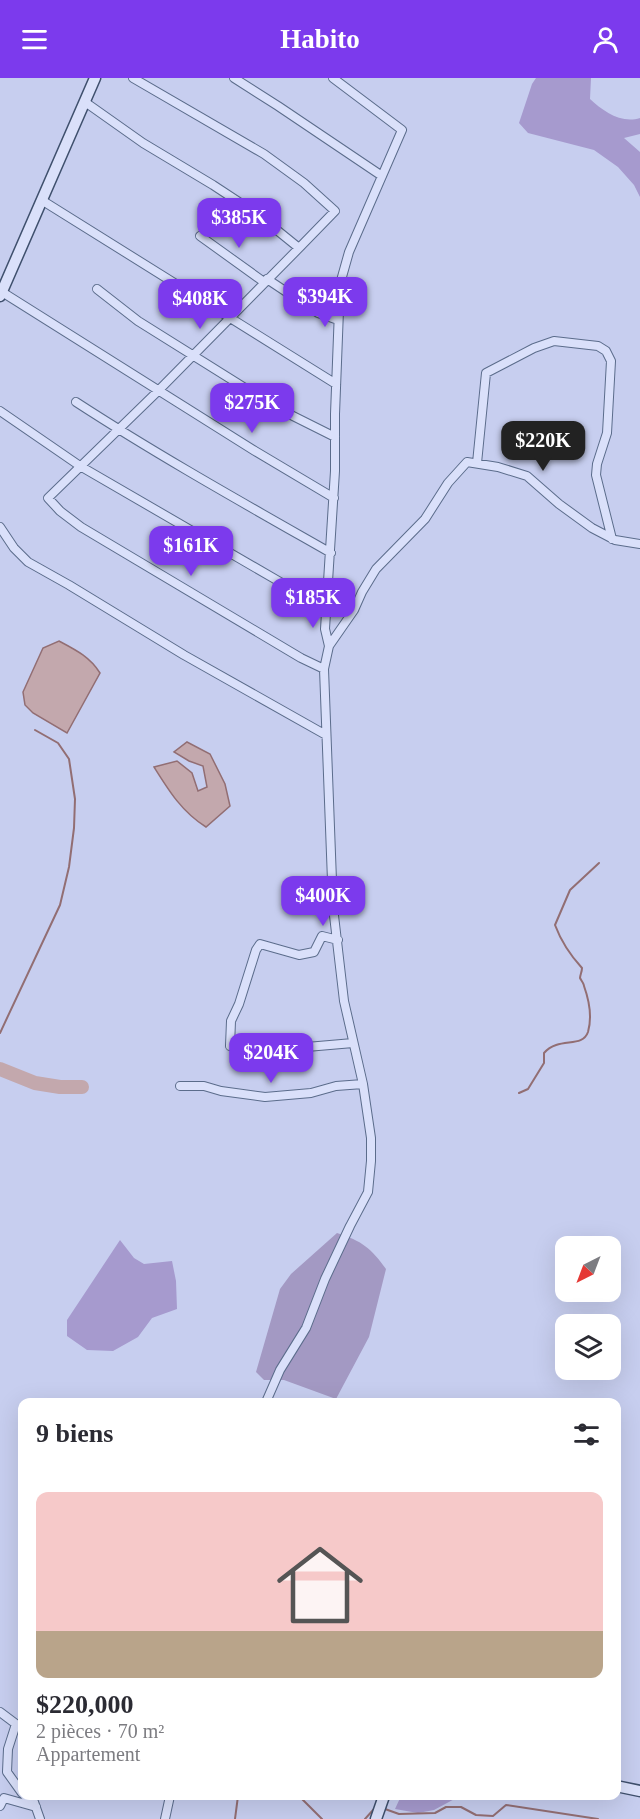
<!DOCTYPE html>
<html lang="fr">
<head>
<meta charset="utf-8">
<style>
	:root { --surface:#fff; --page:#f7f7f7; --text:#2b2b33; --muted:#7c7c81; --line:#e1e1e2; --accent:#7c3aed }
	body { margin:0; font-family:Georgia,serif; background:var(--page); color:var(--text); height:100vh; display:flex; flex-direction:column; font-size:22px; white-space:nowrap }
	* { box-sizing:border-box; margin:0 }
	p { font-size:20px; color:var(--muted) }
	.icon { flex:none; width:33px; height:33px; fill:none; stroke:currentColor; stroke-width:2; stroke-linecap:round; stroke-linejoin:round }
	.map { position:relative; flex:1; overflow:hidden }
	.side { position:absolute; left:18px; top:1320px; width:603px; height:402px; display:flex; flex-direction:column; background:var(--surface); border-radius:12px; box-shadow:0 6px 24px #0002 }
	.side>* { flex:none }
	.needle { width:39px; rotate:222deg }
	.controls { position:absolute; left:555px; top:1158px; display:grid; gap:12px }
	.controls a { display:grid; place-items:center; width:66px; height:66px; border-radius:12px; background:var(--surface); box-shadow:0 6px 24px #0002; font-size:30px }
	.price { position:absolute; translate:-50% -51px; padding:0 14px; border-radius:12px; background:var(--accent); color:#fff; font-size:20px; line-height:39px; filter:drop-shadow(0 2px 3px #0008) }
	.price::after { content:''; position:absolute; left:50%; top:36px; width:18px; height:14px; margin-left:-9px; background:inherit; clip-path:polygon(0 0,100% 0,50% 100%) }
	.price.active { background:#222; color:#fff }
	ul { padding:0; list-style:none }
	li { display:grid; align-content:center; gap:12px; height:318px; padding:0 18px }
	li+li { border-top:2px solid var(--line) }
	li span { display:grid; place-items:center; height:186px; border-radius:12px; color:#555 }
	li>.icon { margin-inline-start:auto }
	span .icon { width:108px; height:108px; fill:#fffc; stroke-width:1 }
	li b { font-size:26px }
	h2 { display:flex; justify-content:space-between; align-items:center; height:72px; padding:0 18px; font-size:26px }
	header { display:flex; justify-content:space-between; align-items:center; height:78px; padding:0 18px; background:var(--accent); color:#fff; font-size:27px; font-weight:600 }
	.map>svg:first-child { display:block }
	.green { fill:#a69ace }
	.cemetery { fill:#a399c3 }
	.water { fill:#c3a8ad; stroke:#926e73; stroke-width:1.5 }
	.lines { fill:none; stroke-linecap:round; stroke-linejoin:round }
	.stream { stroke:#926e73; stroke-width:2 }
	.river { stroke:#c3a8ad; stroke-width:14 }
	.street-casing { stroke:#5b6c8b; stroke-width:10 }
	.secondary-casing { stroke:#3f506d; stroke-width:13 }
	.street { stroke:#dae0fa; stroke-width:8 }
	.secondary { stroke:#dae0fa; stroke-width:10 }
</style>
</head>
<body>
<header><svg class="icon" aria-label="menu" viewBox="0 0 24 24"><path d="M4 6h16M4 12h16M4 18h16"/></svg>Habito<svg class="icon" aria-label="person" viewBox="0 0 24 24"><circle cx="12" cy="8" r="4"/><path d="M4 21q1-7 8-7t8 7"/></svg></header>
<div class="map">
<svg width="640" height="1741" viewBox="0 0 640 1741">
	<rect width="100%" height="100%" fill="#c7ceef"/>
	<path class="green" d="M536,0H591L590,21C603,33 621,46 640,40V56L624,60L640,74V119L634,107L618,89L594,72L528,55L519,45L532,6Z
		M120,1162L134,1180L144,1186L172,1183L176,1203L177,1231L152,1240L138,1259L113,1273L87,1272L67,1258V1242Z
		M401,1718H460L434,1732L418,1735L395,1731Z"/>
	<path class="cemetery" d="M337,1155C362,1163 371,1170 386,1191L369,1259L336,1321L284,1302H264L256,1294L280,1211L291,1196Z"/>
	<path class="water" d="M59,563C76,572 90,579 100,595L67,655L33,635L25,627L23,614L43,570Z
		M187,664L210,676L225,706L230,728L206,749C182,734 169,713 154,689L177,683L192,695L198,713L207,709L203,688L189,683L174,674Z"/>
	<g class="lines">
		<path class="stream" d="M0,955L60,827L69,789L74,750L75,721L69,681L58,665L35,652
			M519,1015L528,1011L544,985V975C559,958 582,971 588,954C592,940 589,922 584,908C584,906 581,902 580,900C580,897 582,894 582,890C571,878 561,863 555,847L570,812L599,785
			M299,1718L322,1741
			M385,1731L399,1736L435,1735L446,1729H461L476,1737L493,1738L506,1727L598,1741
			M235,1741L238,1718
			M365,1741L374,1731"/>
		<path class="river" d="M0,991L35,1005L60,1009H82"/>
		<defs>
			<path id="street" d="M234,0L278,28L382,98
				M85,24L143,65L213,107L257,136L299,170L335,133L304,105L264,76L133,0
				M43,123L336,306
				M200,158L264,204
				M299,170L158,313L48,420L60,433L81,449L301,580L324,591
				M267,201L318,235L338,242
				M97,211L138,243L277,330L335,359
				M2,214L255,373L334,420
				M76,324C159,378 245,426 331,475
				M0,333L80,388L287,508L303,520L327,532
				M477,385L486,295L534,270L554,263L598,268L606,273L611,283L607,355L597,386L596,397L612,461
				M0,449L14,470L28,484L69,507L184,577L326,657
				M329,568L325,551L335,393V336L340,206L349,174L402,52L333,0
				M338,862L322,858L314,874L299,877L260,866L256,872L239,926L231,943L230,968L272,972L353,965
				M180,1008H204L221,1013L265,1019L311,1015L336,1008L363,1006
				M266,1324L280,1292L306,1250L325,1201L350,1148L368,1114L371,1083V1060L363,1006L344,923L333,829L324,591L329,568L354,532L362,514L376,491L425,441L448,405L467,384L498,389L527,398L559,426L592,450L615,462L640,466
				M0,1634L16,1646
				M22,1649L16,1646L8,1671L7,1694L22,1715
				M25,1718L34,1724L40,1741
				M0,1728L4,1720L36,1729
				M165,1741L170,1718"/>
			<path id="secondary" d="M0,218L95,0
				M616,1708L640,1713
				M376,1741L384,1718"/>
		</defs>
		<use href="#street" class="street-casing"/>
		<use href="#secondary" class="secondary-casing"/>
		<use href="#street" class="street"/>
		<use href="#secondary" class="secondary"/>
	</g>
</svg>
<div class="controls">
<a><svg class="needle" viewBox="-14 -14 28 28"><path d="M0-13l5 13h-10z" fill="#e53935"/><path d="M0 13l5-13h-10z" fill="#7c7c81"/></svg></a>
<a><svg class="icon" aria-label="layers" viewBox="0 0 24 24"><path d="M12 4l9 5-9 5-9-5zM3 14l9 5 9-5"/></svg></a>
</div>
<b class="price" style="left:239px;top:171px">$385K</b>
<b class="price" style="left:325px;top:250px">$394K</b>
<b class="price" style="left:200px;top:252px">$408K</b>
<b class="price" style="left:252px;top:356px">$275K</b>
<b class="price active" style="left:543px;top:394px">$220K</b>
<b class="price" style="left:191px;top:499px">$161K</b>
<b class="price" style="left:313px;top:551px">$185K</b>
<b class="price" style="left:323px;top:849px">$400K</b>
<b class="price" style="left:271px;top:1006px">$204K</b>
<section class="side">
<h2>9 biens<svg class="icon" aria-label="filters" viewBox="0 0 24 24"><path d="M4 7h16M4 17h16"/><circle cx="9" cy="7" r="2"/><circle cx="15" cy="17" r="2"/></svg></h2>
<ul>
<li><span style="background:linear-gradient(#f6c9c9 75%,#b9a48a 0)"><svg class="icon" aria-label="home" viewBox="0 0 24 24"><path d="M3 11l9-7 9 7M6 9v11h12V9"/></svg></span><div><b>$220,000</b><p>2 pièces · 70 m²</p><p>Appartement</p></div></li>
</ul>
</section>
</div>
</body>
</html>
